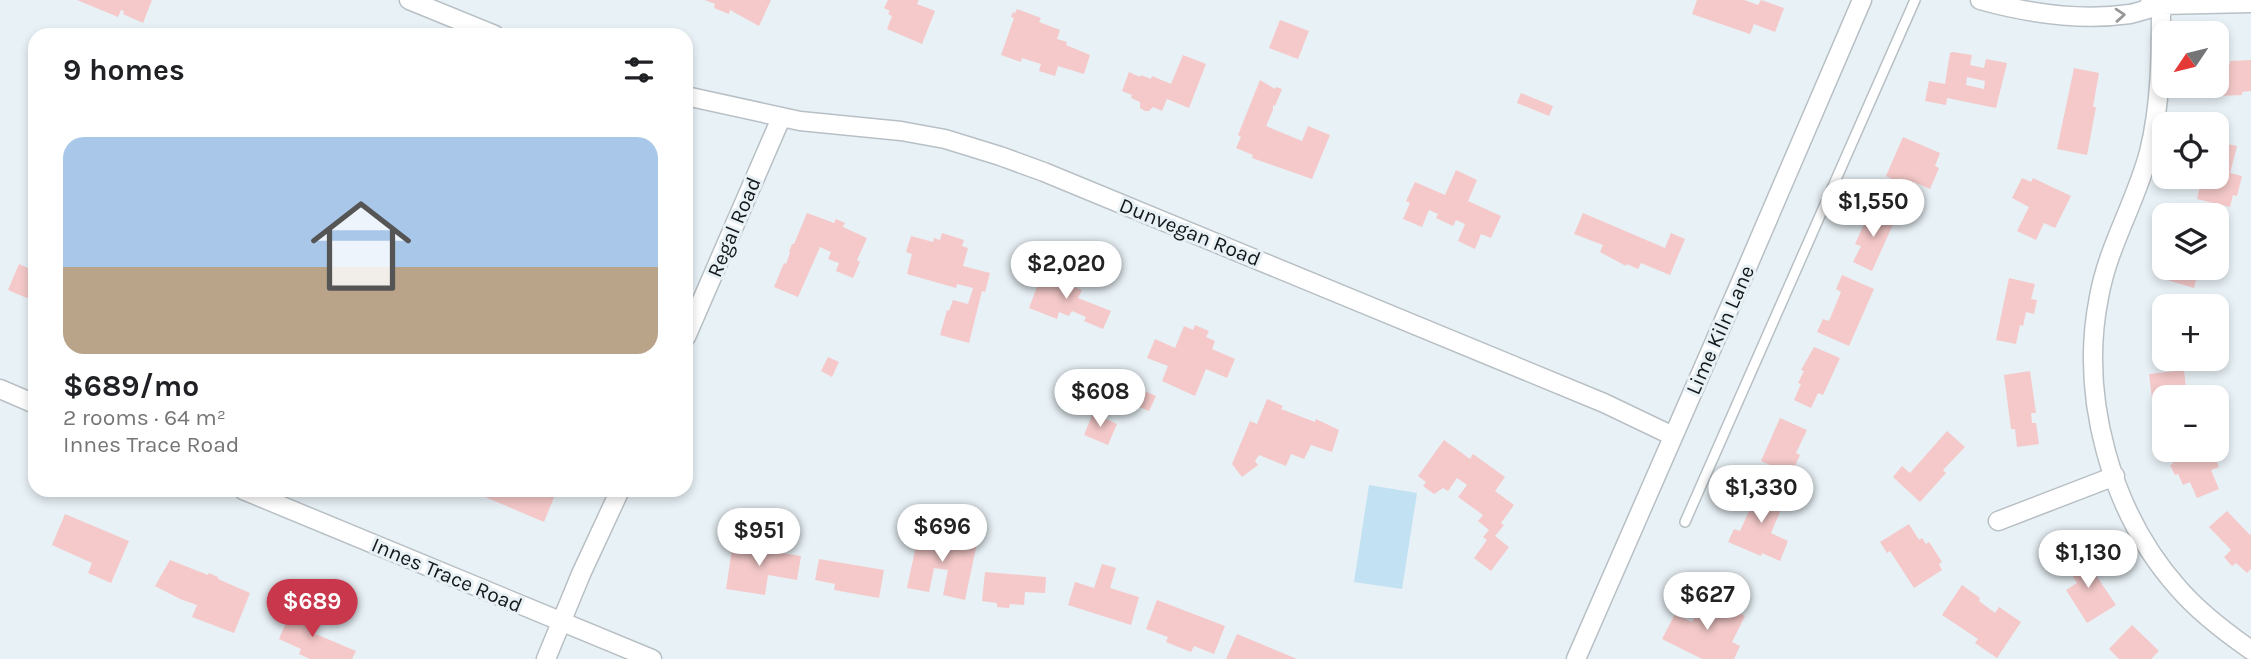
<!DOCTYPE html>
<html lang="en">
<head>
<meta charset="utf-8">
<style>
	:root { --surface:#fff; --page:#f6f6f6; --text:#202124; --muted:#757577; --accent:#c8374b }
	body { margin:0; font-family:Karla,sans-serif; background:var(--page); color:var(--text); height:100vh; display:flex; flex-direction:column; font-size:26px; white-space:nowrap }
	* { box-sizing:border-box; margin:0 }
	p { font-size:23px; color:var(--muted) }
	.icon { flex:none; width:38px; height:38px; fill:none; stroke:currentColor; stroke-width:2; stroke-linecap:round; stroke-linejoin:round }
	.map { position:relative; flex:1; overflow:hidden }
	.drawer { position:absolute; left:28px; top:28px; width:665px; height:469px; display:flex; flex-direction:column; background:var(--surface); border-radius:21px; box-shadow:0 4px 10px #0003 }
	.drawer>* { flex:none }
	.needle { width:46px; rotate:235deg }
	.buttons { position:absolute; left:2152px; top:21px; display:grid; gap:14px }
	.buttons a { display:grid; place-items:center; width:77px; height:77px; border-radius:14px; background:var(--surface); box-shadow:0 4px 10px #0003; font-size:35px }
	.price { position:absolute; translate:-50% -60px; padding:0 16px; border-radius:24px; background:#fff; color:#222; font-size:23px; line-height:46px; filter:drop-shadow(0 2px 4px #0008) }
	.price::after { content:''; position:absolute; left:50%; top:42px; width:21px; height:16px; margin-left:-10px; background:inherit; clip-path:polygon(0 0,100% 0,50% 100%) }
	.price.on { background:var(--accent); color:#fff }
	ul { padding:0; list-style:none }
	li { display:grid; align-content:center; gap:14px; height:371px; padding:0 35px }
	li span { display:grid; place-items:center; height:217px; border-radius:21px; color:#555 }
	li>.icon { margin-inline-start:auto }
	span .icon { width:126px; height:126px; fill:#fffc; stroke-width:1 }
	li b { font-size:30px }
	h2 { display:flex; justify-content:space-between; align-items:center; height:84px; padding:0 35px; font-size:30px }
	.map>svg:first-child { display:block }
	.green { fill:#c2e2f4 }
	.building { fill:#f5c9c9; fill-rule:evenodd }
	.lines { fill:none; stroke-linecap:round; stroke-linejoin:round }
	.lane-casing { stroke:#b8c0c5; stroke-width:12 }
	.street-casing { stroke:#b8c0c5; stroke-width:21 }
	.lane { stroke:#fff; stroke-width:9 }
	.street { stroke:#fff; stroke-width:18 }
	.oneway { stroke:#969798 }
	.labels { text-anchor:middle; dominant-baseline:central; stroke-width:6; stroke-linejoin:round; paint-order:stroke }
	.street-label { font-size:21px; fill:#15181a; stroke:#e8f1f6 }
</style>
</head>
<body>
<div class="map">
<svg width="2251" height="659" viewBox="0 0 2251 659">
	<rect width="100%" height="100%" fill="#e8f1f6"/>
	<path class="green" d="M1369,485L1417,493L1402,589L1354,582Z"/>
	<path class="building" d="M77,0H152L143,23L123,14L124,11L121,10L118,17Z
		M705,0H771L759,26L730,10L729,14L714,8L715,4Z
		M888,0H919L917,4L935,11L922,44L887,29L892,16L888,14L890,11L884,8Z
		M1697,0H1744L1758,5L1761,0L1784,8L1775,32L1754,24L1750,34L1692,14Z
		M1017,9L1041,18L1039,22L1060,30L1057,39L1067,42L1066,45L1090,55L1084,74L1058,66L1055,76L1039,71L1041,64L1022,58L1021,62L1001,55L1014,18L1011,17L1013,12L1015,13Z
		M1280,20L1309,31L1298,59L1269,48Z
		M1953,52L1972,55L1970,65L1984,68L1986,59L2007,63L1996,108L1947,98L1946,105L1925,101L1929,81L1945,84L1950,53ZM1967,77L1985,81L1984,89L1966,85Z
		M1183,55L1206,64L1189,108L1167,99L1162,111L1153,107L1149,111H1145L1140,108V102L1131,98L1132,95L1122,91L1129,72L1140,77L1141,75L1151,79L1152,76L1171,84Z
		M2251,60V91L2242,92V95L2219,96V64H2230V61Z
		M2074,68L2099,73L2093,107H2096L2087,155L2057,149Z
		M1260,80L1275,89L1276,87L1282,89L1275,106L1273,105V110L1266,126L1302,141L1308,126L1330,135L1312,179L1252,158L1253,155L1236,148L1241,137L1238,135Z
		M1521,93L1553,106L1549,116L1517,103Z
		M1903,137L1940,153L1935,166L1939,168L1930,189L1914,182L1904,204L1885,196L1892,179L1886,176Z
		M2217,142L2237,146L2230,173L2242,176L2237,196L2233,195L2230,207L2197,199L2202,177H2217Z
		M1456,170L1477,180L1468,201L1501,216L1491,238L1481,234L1475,249L1458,241L1465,224L1456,220L1453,226L1436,218L1438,214L1429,210L1422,227L1403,219L1410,203L1406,201L1415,182L1445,195Z
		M2022,178L2031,182L2033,178L2071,196L2055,228L2044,223L2036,240L2017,231L2029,207L2012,198Z
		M1871,209L1895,220L1872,271L1853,262L1861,246L1855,244Z
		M807,213L834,223L836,219L845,223L843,227L867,238L857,260L860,262L853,278L836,271L839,263L828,259L831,252L820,247L798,297L774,287L784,263L786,264L790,253L789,252L792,244H794Z
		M1583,213L1665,248L1671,233L1685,239L1670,275L1641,263L1638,269L1627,264L1626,266L1600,252L1603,245L1574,234Z
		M942,233L964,240L962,246L968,248L963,266L990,273L985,292L982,291L969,343L940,335L947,310L949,311L953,300L968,304L973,288L957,284L956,288L907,274L912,254L906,252L911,236L933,242L934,238L940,240Z
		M19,264L35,271V313L29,311L34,301L8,290Z
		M2170,268H2199L2194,288L2167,280Z
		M1050,272L1076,282L1074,287L1082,290L1078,298L1111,311L1103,329L1084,321L1086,317L1072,311L1069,316L1059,312L1057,319L1029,308L1042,274L1049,276Z
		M1842,275L1874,289L1849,346L1817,332L1823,319L1829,321L1841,292L1836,289Z
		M2009,278L2035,284L2031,299L2037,300L2034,314L2026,312L2023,326L2020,325L2016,344L1996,340Z
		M2164,295L2194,298L2193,306H2165V347L2159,346L2162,322H2157L2159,299L2163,300Z
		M1195,325L1209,331L1206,337L1215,341L1212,349L1235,359L1227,378L1206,369L1195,396L1162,381L1168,366L1147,358L1155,339L1175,348L1184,326L1193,330Z
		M1814,347L1840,358L1823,395L1818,393L1811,408L1794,400L1801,384L1798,383L1804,371L1801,370Z
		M828,357L839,362L832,377L821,371Z
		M2184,370L2187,397H2165V426H2163L2161,407H2153L2149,374Z
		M2030,371L2036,413H2031L2032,423H2036L2039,444L2017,447L2015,429H2011L2004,375Z
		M1126,383L1156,396L1149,411L1120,399Z
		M1267,399L1283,406L1281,409L1315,422L1316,419L1339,430L1332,452L1311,445L1304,459L1291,454L1286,466L1259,455L1255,461L1258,465L1242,477L1232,464L1250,421L1257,424Z
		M1093,413L1117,424L1108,445L1084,435Z
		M1780,418L1807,430L1796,453L1800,455L1791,474L1761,461Z
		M1947,431L1965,447L1943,470L1946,473L1920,502L1893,477L1902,466L1910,473Z
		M2217,435L2224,450L2214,455L2219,467L2211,470L2219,489L2197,498L2190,482L2183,485L2178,474L2175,475L2170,465L2173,464L2168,452L2175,450H2217Z
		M1444,440L1470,459L1473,454L1505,477L1495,491L1514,505L1501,523L1504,525L1495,536L1509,547L1491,571L1474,558L1487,540L1483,537L1489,530L1478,521L1483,515L1458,497L1467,485L1457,478L1448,491L1443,488L1434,494L1423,486L1426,482L1418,476Z
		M1754,484L1786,498L1771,533L1788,541L1780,561L1762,553L1761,556L1728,542L1734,529L1740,531L1754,500L1748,498Z
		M488,490H557L544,522L485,497Z
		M2227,511L2250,535L2251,534V569L2247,573L2236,563L2232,566L2224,557L2231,550L2209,527Z
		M65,514L129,541L111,583L88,573L92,563L52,545Z
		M1909,524L1919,540L1922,538L1926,544L1929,542L1942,562L1939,564L1942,570L1914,588L1890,551L1887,553L1880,542Z
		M919,531L977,543L965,600L943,595L948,570L934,568L929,592L907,588Z
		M739,541L763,545L762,550L801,556L797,580L768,575L765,595L726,589L732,549L737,550Z
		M2081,553L2116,605L2087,623L2066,590L2077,583L2065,563Z
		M819,559L884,570L879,598L834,590L835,584L815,580Z
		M170,560L208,575L209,573L218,577V579L250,593L234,633L192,617L197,605L180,599L155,586Z
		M1102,564L1116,568L1110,588L1139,597L1131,625L1068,605L1075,582L1094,588Z
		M985,572L1046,577L1045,593L1025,592L1024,605L1010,604L1009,608L997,607V603L982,601Z
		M1962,585L1980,598L1979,601L1995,613L1999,607L2021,622L1997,658L1975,643L1978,639L1942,615Z
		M1705,596L1745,616L1732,642L1740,646L1734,659H1702L1662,639L1675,614L1692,622Z
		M1157,600L1225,626L1214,654L1194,646L1191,652L1166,642L1168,637L1146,629Z
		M292,608L319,619L313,633L356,651L352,659H310L299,654L301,649L279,639Z
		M2132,625L2159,651L2151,659H2119L2109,649Z
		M1237,634L1297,659H1226Z"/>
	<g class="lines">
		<defs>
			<path id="lane" d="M1685,522L1915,0"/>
			<path id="street" d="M409,0L495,35
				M1980,0C2027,13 2080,21 2130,14C2140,12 2151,8 2161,5
				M2150,3L2161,5L2251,3
				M2161,5C2161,55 2161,104 2149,152C2136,202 2108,246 2099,297C2079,397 2111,513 2179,589C2200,613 2225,632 2251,650
				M686,96L800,121L901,131L945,139L1000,156L1044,172L1604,403L1673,436
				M686,337L781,118
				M0,389L35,404
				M243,490L652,659
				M1998,521L2115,476
				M546,659L581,574L620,490
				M1576,659L1746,270L1862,0"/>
		</defs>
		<use href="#lane" class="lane-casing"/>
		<use href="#street" class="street-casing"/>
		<use href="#lane" class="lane"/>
		<use href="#street" class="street"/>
	</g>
	<defs><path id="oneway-chevron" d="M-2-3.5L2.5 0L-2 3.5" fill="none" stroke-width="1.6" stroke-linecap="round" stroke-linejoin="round" transform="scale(1.75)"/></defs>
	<use class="oneway" href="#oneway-chevron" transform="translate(2120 15) rotate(-4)"/>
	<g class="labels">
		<g class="street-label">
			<text transform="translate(734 227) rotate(-67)">Regal Road</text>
			<text transform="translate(1190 232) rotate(22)">Dunvegan Road</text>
			<text transform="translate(1720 330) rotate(-66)">Lime Kiln Lane</text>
			<text transform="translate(447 575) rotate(23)">Innes Trace Road</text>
		</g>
	</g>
</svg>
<div class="buttons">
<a><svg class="needle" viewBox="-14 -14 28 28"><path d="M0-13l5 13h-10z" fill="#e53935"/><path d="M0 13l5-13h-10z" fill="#757577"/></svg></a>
<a><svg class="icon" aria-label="locate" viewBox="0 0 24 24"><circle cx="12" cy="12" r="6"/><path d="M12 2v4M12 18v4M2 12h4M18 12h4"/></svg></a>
<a><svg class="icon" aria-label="layers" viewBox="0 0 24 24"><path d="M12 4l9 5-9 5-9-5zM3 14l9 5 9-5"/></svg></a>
<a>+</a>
<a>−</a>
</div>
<b class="price" style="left:1873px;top:239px">$1,550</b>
<b class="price" style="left:1066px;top:301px">$2,020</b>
<b class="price" style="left:1100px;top:429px">$608</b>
<b class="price" style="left:1761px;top:525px">$1,330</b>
<b class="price" style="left:942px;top:564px">$696</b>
<b class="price" style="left:759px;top:568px">$951</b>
<b class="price" style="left:2088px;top:590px">$1,130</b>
<b class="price" style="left:1707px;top:632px">$627</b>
<b class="price on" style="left:312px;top:639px">$689</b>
<section class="drawer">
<h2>9 homes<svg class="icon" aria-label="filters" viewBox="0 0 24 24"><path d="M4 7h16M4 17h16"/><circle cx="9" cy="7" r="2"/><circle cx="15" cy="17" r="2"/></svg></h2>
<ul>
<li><span style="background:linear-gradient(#a9c7e8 60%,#b9a48a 0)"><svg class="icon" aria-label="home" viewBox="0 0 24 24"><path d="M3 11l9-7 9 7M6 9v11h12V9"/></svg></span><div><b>$689/mo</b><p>2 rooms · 64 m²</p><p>Innes Trace Road</p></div></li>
</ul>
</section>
</div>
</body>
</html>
